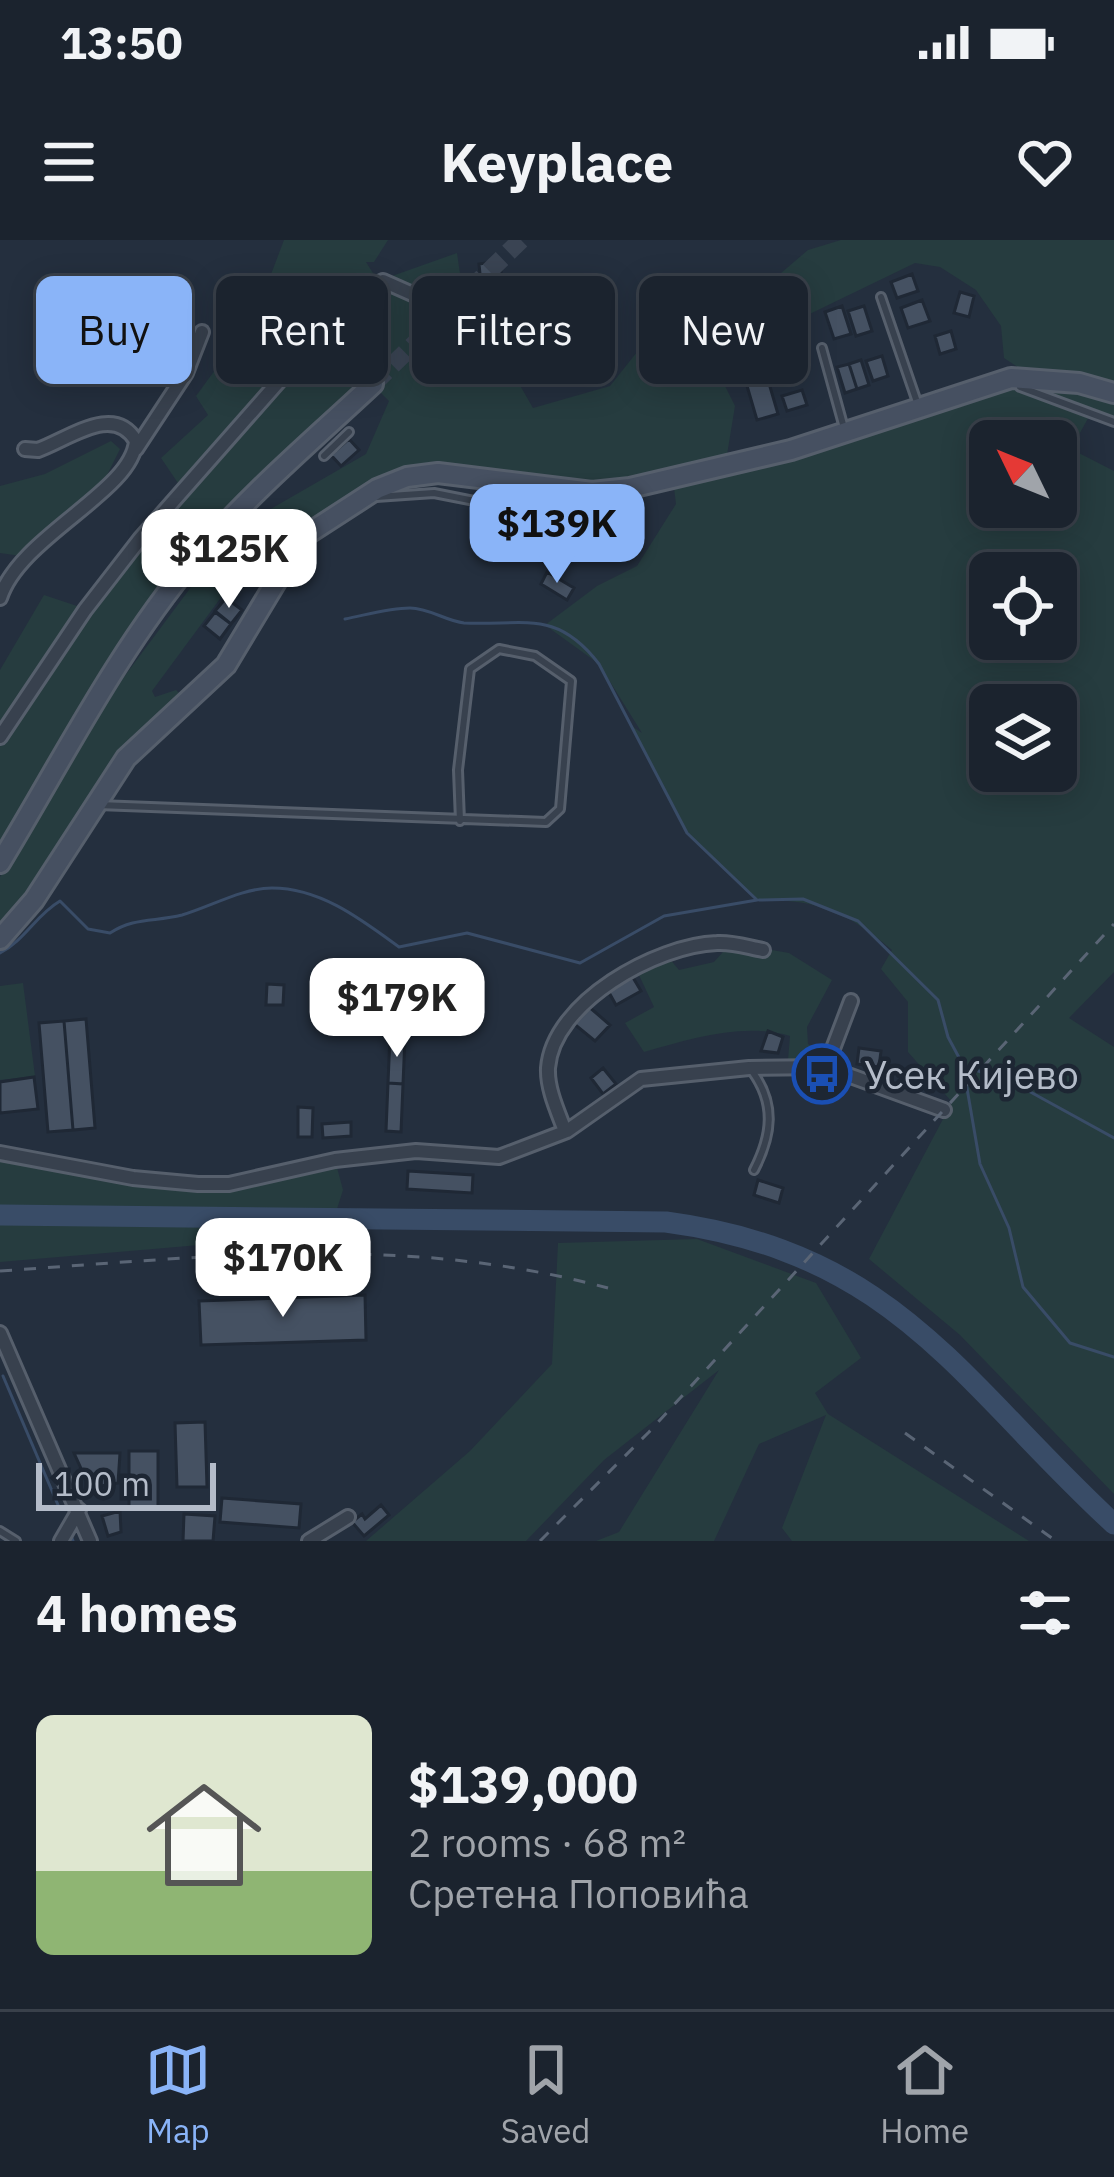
<!DOCTYPE html>
<html lang="en">
<head>
<meta charset="utf-8">
<style>
	:root { --surface:#1b232e; --page:#242b36; --text:#f1f3f6; --muted:#a0a4aa; --line:#39404a; --accent:#8ab4f8 }
	body { margin:0; font-family:"IBM Plex Sans",sans-serif; background:var(--page); color:var(--text); height:100vh; display:flex; flex-direction:column; font-size:45px; white-space:nowrap }
	* { box-sizing:border-box; margin:0 }
	p { font-size:39px; color:var(--muted) }
	.icon { flex:none; width:66px; height:66px; fill:none; stroke:currentColor; stroke-width:2; stroke-linecap:round; stroke-linejoin:round }
	.map { position:relative; height:1301px; overflow:hidden }
	.drawer { display:flex; flex-direction:column; background:var(--surface); flex:1 }
	.drawer>* { flex:none }
	.top-card { position:absolute; left:36px; top:36px; width:1044px; height:108px; display:flex; gap:24px }
	.needle { width:78px; rotate:313deg }
	.controls { position:absolute; left:969px; top:180px; display:grid; gap:24px }
	.controls a { display:grid; place-items:center; width:108px; height:108px; border-radius:18px; background:var(--surface); box-shadow:0 6px 30px #0003,0 0 0 3px var(--line); font-size:60px }
	.scale { position:absolute; left:36px; bottom:30px; width:180px; box-sizing:border-box; padding-left:12px; border:6px solid #b4bcc9; border-top:0; font-size:33px; line-height:42px; white-space:nowrap; color:#b4bcc9; -webkit-text-stroke:9px #1d2633; paint-order:stroke }
	.price { position:absolute; translate:-50% -102px; padding:0 27px; border-radius:24px; background:#fff; color:#222; font-size:39px; line-height:78px; filter:drop-shadow(0 3px 6px #0008) }
	.price::after { content:''; position:absolute; left:50%; top:72px; width:36px; height:27px; margin-left:-18px; background:inherit; clip-path:polygon(0 0,100% 0,50% 100%) }
	.price.on { background:var(--accent); color:#111 }
	ul { padding:0; list-style:none }
	li { display:flex; align-items:center; gap:36px; height:300px; padding:0 36px }
	li+li { border-top:3px solid var(--line) }
	li span { display:grid; place-items:center; flex:none; width:336px; height:240px; border-radius:18px; color:#555 }
	li>.icon { margin-inline-start:auto }
	span .icon { width:144px; height:144px; fill:#fffc; stroke-width:1 }
	li b { font-size:51px }
	h2 { display:flex; justify-content:space-between; align-items:center; height:144px; padding:0 36px; font-size:51px }
	.chip { padding:0 42px; border-radius:18px; background:var(--surface); box-shadow:0 6px 30px #0003,0 0 0 3px var(--line); font-size:42px; line-height:108px }
	.chip.on { background:var(--accent); color:#111 }
	.status { display:flex; justify-content:space-between; align-items:center; height:84px; padding:0 60px; background:var(--surface); direction:ltr }
	.status svg { height:33px; fill:currentColor }
	header { display:flex; justify-content:space-between; align-items:center; height:156px; padding:0 36px; background:var(--surface); font-size:54px; font-weight:800 }
	.dock { display:flex; justify-content:space-around; align-items:center; height:168px; border-top:3px solid var(--line); background:var(--surface); font-size:33px; color:var(--muted) }
	.dock a { display:grid; justify-items:center; gap:6px }
	.dock .on { color:var(--accent) }
	.map>svg:first-child { display:block }
	.green { fill:#263c3f; fill-rule:evenodd }
	.lines { fill:none; stroke-linecap:round; stroke-linejoin:round }
	.stream { stroke:#394c67; stroke-width:3 }
	.river { stroke:#394c67; stroke-width:21 }
	.building { fill:#455162; stroke:#1f2835; stroke-width:3 }
	.secondary-tunnel { stroke:#3a4453; stroke-width:18; stroke-dasharray:18 9; stroke-linecap:butt }
	.lane-casing { stroke:#565f6c; stroke-width:12 }
	.street-casing { stroke:#565f6c; stroke-width:18 }
	.secondary-casing { stroke:#565f6c; stroke-width:24 }
	.lane { stroke:#38414e; stroke-width:6 }
	.street { stroke:#38414e; stroke-width:12 }
	.secondary { stroke:#465061; stroke-width:18 }
	.rail { stroke:#5a6575; stroke-width:3; stroke-dasharray:12 12; stroke-linecap:butt }
	.labels { text-anchor:middle; dominant-baseline:central; stroke-width:9; stroke-linejoin:round; paint-order:stroke }
	.poi-label { font-size:39px; fill:#b4bcc9; stroke:#1d2633; text-anchor:start }
</style>
</head>
<body>
<div class="status"><b>13:50</b><svg viewBox="0 0 49 12"><path d="M0 12V9h3v3zM5 12V6h3v6zM10 12V3h3v9zM15 12V0h3v12zM26 1h20v11H26zM47 4h2v5h-2z"/></svg></div>
<header><svg class="icon" aria-label="menu" viewBox="0 0 24 24"><path d="M4 6h16M4 12h16M4 18h16"/></svg>Keyplace<svg class="icon" aria-label="heart" viewBox="0 0 24 24"><path d="M12 20l-8-8c-3-5 5-10 8-4 3-6 11-1 8 4z"/></svg></header>
<div class="map">
<svg width="1114" height="1301" viewBox="0 0 1114 1301">
	<rect width="100%" height="100%" fill="#242f3e"/>
	<path class="green" d="M284,0H388L374,22H366L378,41L457,13L466,75L502,114L533,168L610,146L637,112L725,146L735,166L725,227L1031,136L1004,118L1001,86L976,50L940,27L915,23L789,84L778,66L741,67L808,10L841,0H1114V184L1091,173L1071,209L1114,231V732L1069,778L1114,807V1254L960,1095L869,1019L952,862L908,812V762L881,729L892,710C846,671 817,659 757,660L687,593L630,485L642,493L599,424L545,385L597,346L637,326L676,264L673,240L646,246L407,237L316,285L284,326L267,338L242,329L152,451L155,457L176,450L182,456L111,524L0,690V637L118,445L203,331L236,305L243,285L366,214L389,161L373,145L193,320L0,623V430L44,355L86,369L182,249L161,218L208,175L196,156L256,74ZM990,201H1056V267H990ZM990,333H1056V399H990ZM990,465H1056V531H990Z
		M111,201L120,209L103,243L21,316L0,313V246L45,234Z
		M731,703L789,713L832,740L807,787L808,804L817,810L830,806L825,820H788L790,796C743,782 690,799 644,812L625,783L654,767L638,733L669,718L679,730L714,722Z
		M23,743L35,836L0,840V746Z
		M335,920L343,950L329,994L0,1022V921C76,922 148,944 224,944C260,944 300,928 335,920Z
		M697,999L816,1043L861,1118L815,1153L828,1174L1029,1301H792L782,1288L826,1175L759,1204L714,1301H596L619,1292L719,1130L604,1220L526,1301H366L470,1211L552,1124L558,1003Z"/>
	<g class="lines">
		<path class="stream" d="M759,660L803,659L858,681L938,760L948,797L963,825L1025,849L1114,898
			M0,713C25,700 36,675 60,661L88,689L110,693C134,677 155,682 182,675C210,667 242,648 272,648C321,648 362,680 399,707L467,693L580,723L664,676L757,660L687,593L599,424C556,368 523,386 464,383C446,381 429,368 410,368C389,368 366,375 345,379
			M963,825L980,924L1009,988L1023,1047L1070,1103L1114,1117
			M3,1136L58,1265
			M72,1298L73,1301"/>
		<path class="river" d="M0,975L666,982C897,1013 959,1141 1114,1284"/>
	</g>
	<path class="building" d="M500,21L505,73L484,75L479,24Z
		M912,34L918,51L897,58L891,42Z
		M960,52L974,56L969,77L954,73Z
		M922,60L930,81L908,88L901,68Z
		M842,66L851,94L834,99L825,72Z
		M864,66L872,91L856,96L848,71Z
		M951,91L956,109L940,114L935,96Z
		M536,114L537,131L516,132V115Z
		M882,116L888,136L873,141L866,121Z
		M861,120L869,145L857,149L849,124Z
		M849,124L857,149L845,153L837,127Z
		M766,133L778,174L757,180L745,139Z
		M802,150L807,165L787,171L782,156Z
		M349,199L359,210L341,226L331,215Z
		M547,332L574,348L567,360L541,344Z
		M226,358L242,370L231,384L215,371Z
		M215,372L231,384L220,399L204,386Z
		M632,736L641,751L616,765L607,749Z
		M267,744L284,745L283,765H266Z
		M588,766L610,785L595,801L573,783Z
		M86,779L95,888L73,890L64,781Z
		M64,781L73,890L48,892L39,783Z
		M768,791L783,797L778,813L761,811Z
		M390,797H405L403,844L388,843Z
		M859,808L881,811L879,827L857,824Z
		M603,828L616,844L603,854L591,838Z
		M34,837L38,869L0,873V842Z
		M388,843L403,844L401,892L386,891Z
		M298,867L313,868L312,897H298Z
		M351,882V896L323,898L322,884Z
		M408,931L473,935L472,953L407,949Z
		M758,940L783,948L779,963L754,955Z
		M365,1055L366,1100L201,1105L199,1061Z
		M205,1182L207,1247H177L175,1183Z
		M129,1211H158V1268H129Z
		M74,1213H120L118,1243L90,1248Z
		M222,1258L301,1264L299,1288L220,1282Z
		M381,1265L389,1275L364,1296L352,1282L362,1274L365,1279Z
		M120,1271L121,1292L108,1296L102,1276Z
		M184,1274L215,1276L213,1301H183Z"/>
	<g class="lines">
		<path class="secondary-tunnel" d="M373,144L521,0"/>
		<defs>
			<path id="lane" d="M881,57L917,162
				M822,108L844,188
				M1020,147L1114,182
				M324,216L349,192
				M553,252L603,291
				M376,257L434,253L530,272L538,278V297
				M98,565L546,582L560,569L571,441L535,416L499,409L470,429L458,530L460,581
				M752,831C776,864 772,895 754,930
				M0,1291L16,1301"/>
			<path id="street" d="M136,209L186,133L202,92
				M0,358C20,296 132,252 136,201C114,163 69,199 38,210L25,209
				M0,497L85,370L140,299L354,56L383,41L496,91
				M826,827L851,761
				M565,891C558,872 547,849 548,828C553,762 657,705 717,703C733,702 747,707 763,710
				M0,913L133,938L198,944H229L335,920L416,911L499,917L567,891L641,839L749,828L826,827L944,870
				M0,1093L90,1301
				M61,1301L79,1270
				M309,1301L348,1277"/>
			<path id="secondary" d="M0,623C62,521 117,411 194,319C248,255 312,201 373,144
				M0,699L34,660L126,518L226,425L303,297L377,249L407,237L438,233L592,252L630,248L791,210L1011,138L1079,143L1114,153"/>
		</defs>
		<use href="#lane" class="lane-casing"/>
		<use href="#street" class="street-casing"/>
		<use href="#secondary" class="secondary-casing"/>
		<use href="#lane" class="lane"/>
		<use href="#street" class="street"/>
		<use href="#secondary" class="secondary"/>
		<path class="rail" d="M0,1031C207,1017 404,993 608,1048
			M905,1193L1056,1301
			M540,1301L649,1192L1114,684"/>
	</g>
	<defs>
		<symbol id="bus-ring" viewBox="-11 -11 22 22"><circle r="9.5" fill="#1d2633" stroke="#1a4fb4" stroke-width="1.5"/><path d="M-5-6H5V4H4V6H2V4H-2V6H-4V4H-5ZM-3.5-4V0h7V-4ZM-3.5 1.2v1.5H-2V1.2ZM2 1.2v1.5H3.5V1.2Z" fill="#1a4fb4"/></symbol>
	</defs>
	<g fill-rule="evenodd">
		<use href="#bus-ring" x="789" y="801" width="66" height="66"/>
	</g>
	<g class="labels">
		<g class="poi-label">
			<text x="864" y="834">Усек Кијево</text>
		</g>
	</g>
</svg>
<div class="controls">
<a><svg class="needle" viewBox="-14 -14 28 28"><path d="M0-13l5 13h-10z" fill="#e53935"/><path d="M0 13l5-13h-10z" fill="#a0a4aa"/></svg></a>
<a><svg class="icon" aria-label="locate" viewBox="0 0 24 24"><circle cx="12" cy="12" r="6"/><path d="M12 2v4M12 18v4M2 12h4M18 12h4"/></svg></a>
<a><svg class="icon" aria-label="layers" viewBox="0 0 24 24"><path d="M12 4l9 5-9 5-9-5zM3 14l9 5 9-5"/></svg></a>
</div>
<div class="scale">100 m</div>
<b class="price on" style="left:557px;top:346px">$139K</b>
<b class="price" style="left:229px;top:371px">$125K</b>
<b class="price" style="left:397px;top:820px">$179K</b>
<b class="price" style="left:283px;top:1080px">$170K</b>
<div class="top-card">
<a class="chip on">Buy</a>
<a class="chip">Rent</a>
<a class="chip">Filters</a>
<a class="chip">New</a>
</div>
</div>
<section class="drawer">
<h2>4 homes<svg class="icon" aria-label="filters" viewBox="0 0 24 24"><path d="M4 7h16M4 17h16"/><circle cx="9" cy="7" r="2"/><circle cx="15" cy="17" r="2"/></svg></h2>
<ul>
<li><span style="background:linear-gradient(#dfe7d0 65%,#8fb573 0)"><svg class="icon" aria-label="home" viewBox="0 0 24 24"><path d="M3 11l9-7 9 7M6 9v11h12V9"/></svg></span><div><b>$139,000</b><p>2 rooms · 68 m²</p><p>Сретена Поповића</p></div></li>
</ul>
</section>
<nav class="dock">
<a class="on"><svg class="icon" aria-label="map" viewBox="0 0 24 24"><path d="M3 6l6-2 6 2 6-2v14l-6 2-6-2-6 2zM9 4v14M15 6v14"/></svg>Map</a>
<a><svg class="icon" aria-label="saved" viewBox="0 0 24 24"><path d="M7 4h10v16l-5-4-5 4z"/></svg>Saved</a>
<a><svg class="icon" aria-label="home" viewBox="0 0 24 24"><path d="M3 11l9-7 9 7M6 9v11h12V9"/></svg>Home</a>
</nav>
</body>
</html>
